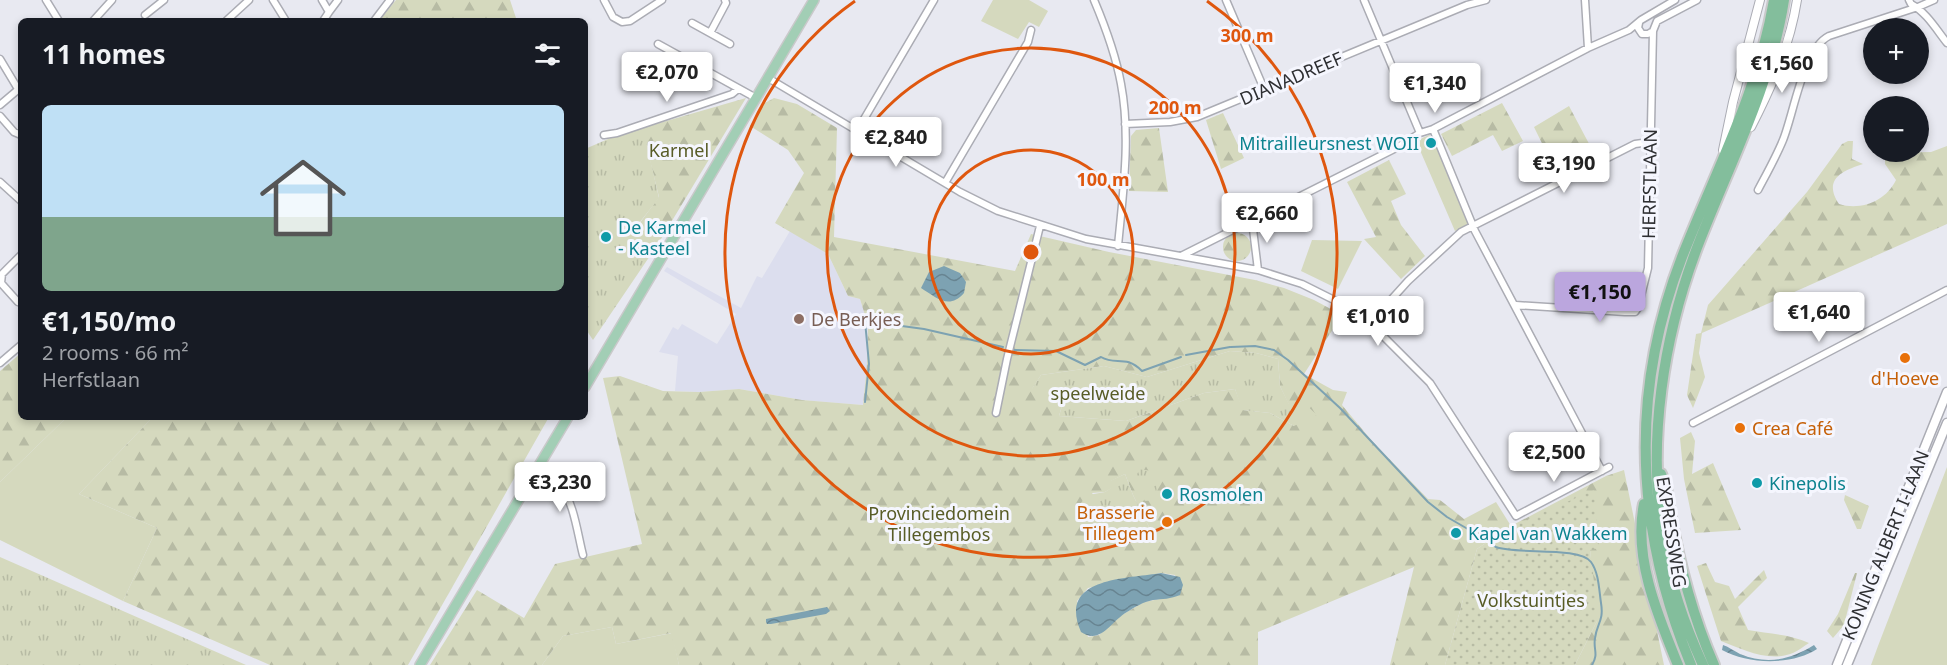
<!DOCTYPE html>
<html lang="en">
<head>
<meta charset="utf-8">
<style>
	:root { --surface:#171b24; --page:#20242c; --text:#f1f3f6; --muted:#9ea1a6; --accent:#bba6de }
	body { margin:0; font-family:"Noto Sans",sans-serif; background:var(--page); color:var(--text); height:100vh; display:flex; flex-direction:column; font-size:22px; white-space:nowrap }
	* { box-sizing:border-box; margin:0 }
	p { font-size:20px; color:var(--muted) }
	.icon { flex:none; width:33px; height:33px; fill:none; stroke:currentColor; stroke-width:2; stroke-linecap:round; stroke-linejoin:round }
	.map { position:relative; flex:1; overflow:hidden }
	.details { position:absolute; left:18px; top:18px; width:570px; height:402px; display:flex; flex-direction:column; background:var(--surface); border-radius:9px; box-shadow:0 3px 9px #0003 }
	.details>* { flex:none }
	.buttons { position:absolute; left:1863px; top:18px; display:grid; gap:12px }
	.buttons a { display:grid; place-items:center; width:66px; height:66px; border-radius:50%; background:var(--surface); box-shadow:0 3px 9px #0003; font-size:30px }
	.price { position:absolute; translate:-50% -51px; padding:0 14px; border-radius:6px; background:#fff; color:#222; font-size:20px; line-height:39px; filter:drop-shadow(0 2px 3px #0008) }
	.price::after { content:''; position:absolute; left:50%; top:36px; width:18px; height:14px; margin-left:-9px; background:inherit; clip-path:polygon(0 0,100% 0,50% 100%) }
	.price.on { background:var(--accent); color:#111 }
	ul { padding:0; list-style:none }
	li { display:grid; align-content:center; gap:12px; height:318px; padding:0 24px }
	li span { display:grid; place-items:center; height:186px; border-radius:9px; color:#555 }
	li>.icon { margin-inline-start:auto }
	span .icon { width:108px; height:108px; fill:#fffc; stroke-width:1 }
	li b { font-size:26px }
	h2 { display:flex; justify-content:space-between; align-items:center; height:72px; padding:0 24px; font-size:26px }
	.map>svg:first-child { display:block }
	.built { fill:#dcdeee }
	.grass { fill:#d5d9be }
	.forest { fill:url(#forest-firs); fill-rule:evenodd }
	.park { fill:url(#park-tufts) }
	.garden { fill:url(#garden-dots) }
	.water { fill:url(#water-waves) }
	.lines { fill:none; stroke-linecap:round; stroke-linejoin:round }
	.stream { stroke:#7da2b2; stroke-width:2 }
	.minor-casing { stroke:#abacb4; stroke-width:9 }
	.tertiary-casing { stroke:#abacb4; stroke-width:10 }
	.secondary-casing { stroke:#abacb4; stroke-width:11 }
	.primary-casing { stroke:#c9c9ca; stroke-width:12 }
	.trunk-casing { stroke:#c9c9ca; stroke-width:14 }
	.minor { stroke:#fff; stroke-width:6 }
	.tertiary { stroke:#fff; stroke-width:8 }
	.secondary { stroke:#fff; stroke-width:8 }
	.primary { stroke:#a2ceb5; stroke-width:9 }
	.trunk { stroke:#83be9c; stroke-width:10 }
	.ring { fill:none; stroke:#df570e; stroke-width:3 }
	.culture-dot { fill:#0f9aa8; stroke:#f5f6fe; stroke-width:2 }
	.education-dot { fill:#8d6e63; stroke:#f5f6fe; stroke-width:2 }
	.food-dot { fill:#e8710a; stroke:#f5f6fe; stroke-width:2 }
	.labels { text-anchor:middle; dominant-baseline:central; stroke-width:6; stroke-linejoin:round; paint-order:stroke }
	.street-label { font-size:18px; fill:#2e2f32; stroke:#f5f6fe }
	.culture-label { font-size:18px; fill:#0d838f; stroke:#f5f6fe; text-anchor:start }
	.park-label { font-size:18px; fill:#585c26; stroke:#f5f6fe }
	.education-label { font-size:18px; fill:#785e54; stroke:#f5f6fe; text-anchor:start }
	.food-label { font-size:18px; fill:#c56008; stroke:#f5f6fe }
	.centre { fill:#df570e; stroke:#f5f6fe; stroke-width:3 }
	.ring-label { font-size:18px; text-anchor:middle; font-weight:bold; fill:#df570e; stroke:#f5f6fe; stroke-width:6; stroke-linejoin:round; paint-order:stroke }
</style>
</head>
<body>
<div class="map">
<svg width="1947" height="665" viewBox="0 0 1947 665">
	<defs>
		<pattern id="forest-firs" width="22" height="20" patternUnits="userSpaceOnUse" patternTransform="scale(1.5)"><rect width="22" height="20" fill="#d5d9be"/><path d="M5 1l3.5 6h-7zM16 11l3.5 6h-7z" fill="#b7bba4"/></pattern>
		<pattern id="park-tufts" width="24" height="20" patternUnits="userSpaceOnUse" patternTransform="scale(1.5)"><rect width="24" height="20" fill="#d5d9be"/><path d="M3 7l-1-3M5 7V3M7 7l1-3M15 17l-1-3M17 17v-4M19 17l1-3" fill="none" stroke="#b7bba4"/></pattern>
		<pattern id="garden-dots" width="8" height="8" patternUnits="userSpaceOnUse" patternTransform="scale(1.5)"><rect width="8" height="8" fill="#d5d9be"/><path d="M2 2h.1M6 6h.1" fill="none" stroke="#b7bba4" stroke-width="1.8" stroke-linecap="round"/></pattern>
		<pattern id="water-waves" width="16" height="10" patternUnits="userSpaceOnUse" patternTransform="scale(1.5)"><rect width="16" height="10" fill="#7da2b2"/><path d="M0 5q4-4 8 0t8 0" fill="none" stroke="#678491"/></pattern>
	</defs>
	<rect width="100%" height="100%" fill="#e8e9f1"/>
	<path class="built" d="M790,231L828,254L848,296L860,299L868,325L867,364L863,405L802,400L739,389L699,392L675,391L678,356L659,352L673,327L678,330L682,324L717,344L736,314L664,271L667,267L741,308L757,276L762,278Z"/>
	<path class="grass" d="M993,0H1029L1048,11L1039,27L1029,22L1018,39L981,21Z
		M1429,135L1434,138L1468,222L1466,226L1455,231L1416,141Z
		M1312,240L1362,241L1338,289L1301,271Z
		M67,417H153L79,494L157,528L123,601L0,540V482Z
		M1947,467V665H1871L1878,646Z
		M612,627L616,644L672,633L679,665H542L563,636Z"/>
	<path class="forest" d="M396,0H510L517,21H379Z
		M746,98L658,244L636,228L659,197L642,128Z
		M774,98L797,104L837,128L834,237L1015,271L1031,234L1109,252L1255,280L1284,288L1314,300L1342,315L1304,374L1333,390L1347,392L1342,405L1372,441L1428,499L1440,500L1464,519L1496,502L1511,526L1606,476L1624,470L1664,665H1575L1597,621L1590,550L1508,528L1477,549L1445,665H1390L1414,567L1258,632V665H679L671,633L616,644L612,627L563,636L542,665H430L477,590L524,618L555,564L642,544L603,378L620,376L663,391L699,392L739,389L802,400L863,405L867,364L868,325L860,299L848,296L828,254L775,223L804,173L788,150L750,126L763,104ZM1230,351L1256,353L1278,359L1280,386L1289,405L1294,426L1270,413L1243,410L1235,389L1204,393L1126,421L1059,416L1065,396L1032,389L1041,375L1104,366L1147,377ZM1125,474L1133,495L1151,531L1118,532L1092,493L1105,492L1112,488L1111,481ZM1161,573L1175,575L1180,595L1144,602L1115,619L1099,635L1088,637L1077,601L1088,588Z
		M1502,103L1523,141L1502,151L1493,135L1452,156L1441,134Z
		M1569,106L1595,155L1557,174L1534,127Z
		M1223,113L1244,158L1221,169L1206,120Z
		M1159,128L1168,192L1129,191L1131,136L1136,130Z
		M1848,141H1853L1852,159L1863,164C1841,171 1823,180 1839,204C1861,211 1886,201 1896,180L1885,164V153L1931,152L1947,146V224L1702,333L1699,353L1705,377L1693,408L1687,395L1696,334L1701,333L1708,305L1807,192L1842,144Z
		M1389,160L1406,194L1391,201L1401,225L1425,256L1401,279L1364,239L1376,237L1347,182Z
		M1223 247a14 14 0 1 1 28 0a14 14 0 1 1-28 0Z
		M21,353V417H67L0,482V371Z
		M153,417H549L408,665H270L123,601L157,528L79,494Z
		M1691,432L1695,441L1692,474L1713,463L1741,530L1695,533L1684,479L1680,438Z
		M1845,495L1869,506L1861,529H1857L1844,500Z
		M1706,563L1715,582L1729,586L1735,599L1764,570L1767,578L1738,607L1748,630C1769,634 1790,634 1809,643C1804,646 1798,651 1793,653C1769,663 1742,649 1721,641L1697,566Z
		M1855,573H1857L1844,625L1833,638L1827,631L1838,614Z"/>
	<path class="park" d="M643,128L659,198L636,227L658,244L593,340L585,328V149L622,133Z
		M1230,351L1256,353L1278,359L1280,386L1289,404L1302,401L1317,415L1294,426L1270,413L1242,410L1235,389L1204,393L1126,421L1059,416L1065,396L1031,390L1041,375L1104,366L1147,377Z
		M1140,469L1151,471L1157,477L1156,500L1145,501L1141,494L1136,476Z
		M1125,474L1133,495L1151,531V535L1136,533L1132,530L1118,532L1091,529L1082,526L1079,519L1080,504L1088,495L1105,492L1111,488L1110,481Z
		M0,557L246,665H0Z"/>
	<path class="garden" d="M1594,490L1599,548L1590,550L1597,606V621L1575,665H1445L1477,549L1508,528Z"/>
	<path class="water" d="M944,266L960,273L966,282L964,293C949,310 937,298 921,288L929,272Z
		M1161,573L1180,577L1183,585L1180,595C1171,599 1162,599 1153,600C1143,602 1135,607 1127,612C1110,622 1101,645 1081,632C1057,577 1126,579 1161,573Z
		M827,607L830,611L826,614L771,624H767L766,622V619Z
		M1723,645C1729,647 1734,651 1740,654C1767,665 1790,660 1814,645L1817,649C1793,665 1749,665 1722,650Z"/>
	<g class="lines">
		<path class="stream" d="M1231,347L1255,346L1274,350L1288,360L1340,408L1428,502L1447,517L1473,532
			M1014,350L1056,351L1085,365L1101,357C1116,366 1125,354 1142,371L1181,357
			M1186,355L1230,347
			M865,402L869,364L865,321L924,329L1003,347
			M1484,539C1488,542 1492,545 1496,547C1517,555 1579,546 1591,562C1599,573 1599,590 1601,603C1604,621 1597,623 1595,638C1593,650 1599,653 1592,665"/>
		<defs>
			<path id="minor" d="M46,0L59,21
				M273,0L286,21
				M322,0L329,12L323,21
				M604,0L613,17L622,22L630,21L662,0
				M1094,0C1105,26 1116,56 1121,84C1131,137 1123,192 1118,246
				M1226,0L1264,89
				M1364,0L1420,133
				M1585,0L1588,48
				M1909,0L1911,4C1926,12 1936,29 1947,43
				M329,12L338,0
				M145,15L164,0
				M93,21L112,0
				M226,21L249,0
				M374,21L390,0
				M692,23L730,44
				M1639,23L1638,28L1642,34H1648L1653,31
				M710,33L726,3L725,0
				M658,44L756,98
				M0,59L18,89
				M768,78L960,192L998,211L1086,239L1258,270L1302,284L1344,305L1370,323L1430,383L1516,516L1609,467
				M0,105L20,88
				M0,116L14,132L21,135
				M1125,124L1170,122L1197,117L1467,5L1486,0
				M1433,129L1475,231L1602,471
				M857,131L934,0
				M604,135L617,133L732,94L738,89
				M0,182L21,201
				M945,183L1028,42L1031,30
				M1758,190C1767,173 1776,157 1783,140C1794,113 1803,49 1829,36L1918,7L1934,0
				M1252,221L1258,270
				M1181,256L1398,147L1420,133L1433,129L1588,48L1629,30L1641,20L1675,0
				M18,302L1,283L2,274L21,255
				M1516,305L1625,312H1635L1638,308L1648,268L1653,31L1657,21L1697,0
				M1370,323L1408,281L1461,232L1635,144L1650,142
				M0,363L21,345
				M996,413L1007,359L1040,226
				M1693,423L1947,290
				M536,472C544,476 553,481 560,487C574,500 578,537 583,555"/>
			<path id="tertiary" d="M1751,127C1772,86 1790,45 1797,0
				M1723,150L1733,102L1760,0"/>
			<path id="secondary" d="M1837,665L1947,392
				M1847,665L1947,423"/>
			<path id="primary" d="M585,387L814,0
				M420,665L568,417"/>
			<path id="trunk" d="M1661,474L1666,487C1675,549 1689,608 1714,665
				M1644,504C1633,558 1658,616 1678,665
				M1691,665C1636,531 1629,394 1682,257C1715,173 1759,90 1774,0
				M1703,665C1685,626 1671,587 1664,544C1646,444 1663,334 1700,240C1731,161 1771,84 1784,0"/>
		</defs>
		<use href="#minor" class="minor-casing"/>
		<use href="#tertiary" class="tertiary-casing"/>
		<use href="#secondary" class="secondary-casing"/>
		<use href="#primary" class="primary-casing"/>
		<use href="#trunk" class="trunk-casing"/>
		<use href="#minor" class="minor"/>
		<use href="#tertiary" class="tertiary"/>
		<use href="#secondary" class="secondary"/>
		<use href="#primary" class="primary"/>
		<use href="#trunk" class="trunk"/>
	</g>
	<g class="ring">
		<circle cx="1031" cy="252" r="102"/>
		<circle cx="1031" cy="252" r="204"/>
		<path d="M1207 1A306 306 0 1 1 855 1"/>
	</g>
	<g class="culture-dot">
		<circle cx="1431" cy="143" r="6"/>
		<circle cx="606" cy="237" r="6"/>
		<circle cx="1757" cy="483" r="6"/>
		<circle cx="1167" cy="494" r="6"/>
		<circle cx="1456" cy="533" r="6"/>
	</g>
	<circle class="education-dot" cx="799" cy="319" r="6"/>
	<g class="food-dot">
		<circle cx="1905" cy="358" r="6"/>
		<circle cx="1740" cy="428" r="6"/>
		<circle cx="1167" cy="522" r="6"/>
	</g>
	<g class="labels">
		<g class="street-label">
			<text transform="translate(1291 78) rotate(-23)">DIANADREEF</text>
			<text transform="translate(1649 184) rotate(-89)">HERFSTLAAN</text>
			<text transform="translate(1672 532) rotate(81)">EXPRESSWEG</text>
			<text transform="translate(1885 545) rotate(-68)">KONING ALBERT I-LAAN</text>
		</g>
		<g class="culture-label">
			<text x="1419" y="143" text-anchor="end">Mitrailleursnest WOII</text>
			<text x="618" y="227">De Karmel<tspan x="618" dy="21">- Kasteel</tspan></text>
			<text x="1769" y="483">Kinepolis</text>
			<text x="1179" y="494">Rosmolen</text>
			<text x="1468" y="533">Kapel van Wakkem</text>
		</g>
		<g class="park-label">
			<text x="679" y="150">Karmel</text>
			<text x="1098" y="393">speelweide</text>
			<text x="939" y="513">Provinciedomein<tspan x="939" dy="21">Tillegembos</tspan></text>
			<text x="1531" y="600">Volkstuintjes</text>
		</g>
		<g class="education-label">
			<text x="811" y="319">De Berkjes</text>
		</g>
		<g class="food-label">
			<text x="1905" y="378">d'Hoeve</text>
			<text x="1752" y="428" text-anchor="start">Crea Café</text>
			<text x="1155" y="512" text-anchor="end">Brasserie<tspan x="1155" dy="21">Tillegem</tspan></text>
		</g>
	</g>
	<circle cx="1031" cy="252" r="9" class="centre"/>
	<g class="ring-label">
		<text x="1247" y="42">300 m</text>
		<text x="1175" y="114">200 m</text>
		<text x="1103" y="186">100 m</text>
	</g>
</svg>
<div class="buttons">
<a>+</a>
<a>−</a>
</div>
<b class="price" style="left:1782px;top:94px">€1,560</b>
<b class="price" style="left:667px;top:103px">€2,070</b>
<b class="price" style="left:1435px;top:114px">€1,340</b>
<b class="price" style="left:896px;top:168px">€2,840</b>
<b class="price" style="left:1564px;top:194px">€3,190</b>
<b class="price" style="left:1267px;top:244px">€2,660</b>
<b class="price on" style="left:1600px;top:323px">€1,150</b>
<b class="price" style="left:1819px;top:343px">€1,640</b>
<b class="price" style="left:1378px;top:347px">€1,010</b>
<b class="price" style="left:1554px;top:483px">€2,500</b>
<b class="price" style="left:560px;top:513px">€3,230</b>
<section class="details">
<h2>11 homes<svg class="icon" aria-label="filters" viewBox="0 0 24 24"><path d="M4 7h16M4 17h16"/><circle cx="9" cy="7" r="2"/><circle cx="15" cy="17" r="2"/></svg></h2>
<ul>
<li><span style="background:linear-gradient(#bfe0f5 60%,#7fa58c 0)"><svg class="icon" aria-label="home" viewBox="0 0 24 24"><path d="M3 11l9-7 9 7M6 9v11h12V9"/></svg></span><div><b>€1,150/mo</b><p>2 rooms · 66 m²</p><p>Herfstlaan</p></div></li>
</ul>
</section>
</div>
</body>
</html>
